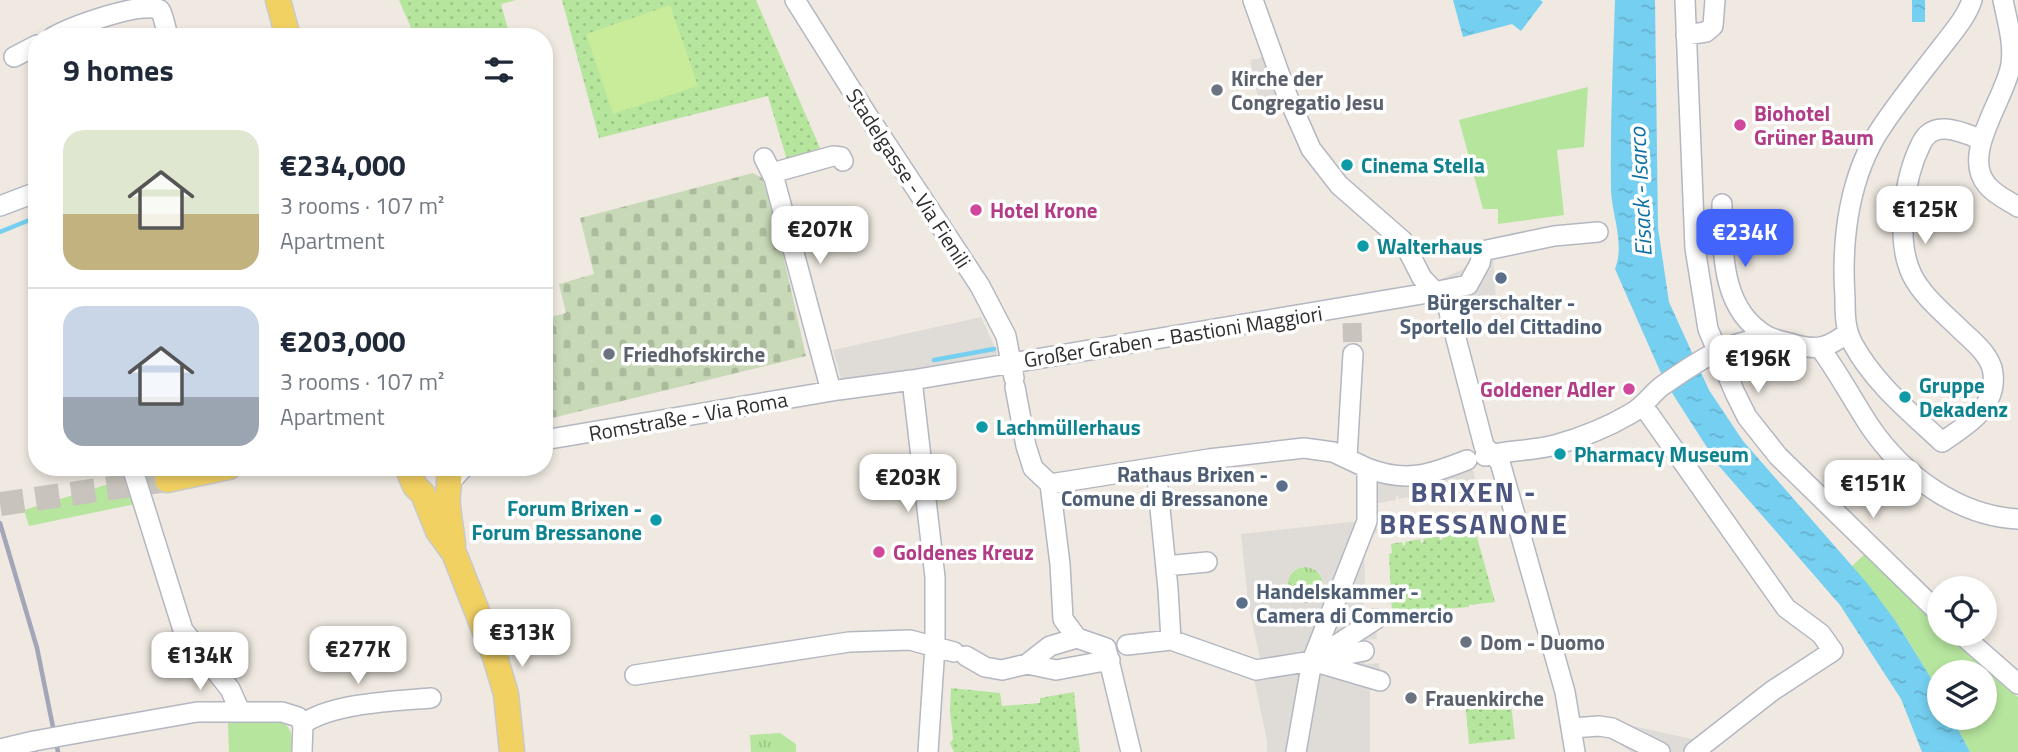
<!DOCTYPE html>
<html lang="en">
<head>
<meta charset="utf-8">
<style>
	:root { --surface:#fff; --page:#f2f2f3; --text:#1f2937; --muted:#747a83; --line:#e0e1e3; --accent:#4264fb }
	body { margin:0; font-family:"Titillium Web",sans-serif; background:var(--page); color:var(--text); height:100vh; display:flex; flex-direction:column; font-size:26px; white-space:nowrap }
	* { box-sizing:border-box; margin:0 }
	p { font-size:23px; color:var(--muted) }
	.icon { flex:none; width:38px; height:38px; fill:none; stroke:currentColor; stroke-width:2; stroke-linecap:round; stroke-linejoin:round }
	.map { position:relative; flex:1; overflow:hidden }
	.details { position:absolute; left:28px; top:28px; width:525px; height:448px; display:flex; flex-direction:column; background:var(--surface); border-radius:28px; box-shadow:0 4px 10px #0003 }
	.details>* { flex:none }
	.tools { position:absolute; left:1927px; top:576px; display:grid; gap:14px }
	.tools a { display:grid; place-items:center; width:70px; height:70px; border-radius:50%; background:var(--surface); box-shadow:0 4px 10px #0003; font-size:35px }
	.price { position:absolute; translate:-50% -60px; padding:0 16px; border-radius:14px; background:#fff; color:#222; font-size:23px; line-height:46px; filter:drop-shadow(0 2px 4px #0008) }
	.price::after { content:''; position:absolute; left:50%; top:42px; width:21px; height:16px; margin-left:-10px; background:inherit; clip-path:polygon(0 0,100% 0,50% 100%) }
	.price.selected { background:var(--accent); color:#fff }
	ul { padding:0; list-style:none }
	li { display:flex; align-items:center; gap:21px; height:175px; padding:0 35px }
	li+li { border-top:2px solid var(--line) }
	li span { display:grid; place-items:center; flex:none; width:196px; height:140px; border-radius:21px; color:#555 }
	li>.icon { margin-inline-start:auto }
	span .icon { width:84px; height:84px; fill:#fffc; stroke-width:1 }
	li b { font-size:30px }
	h2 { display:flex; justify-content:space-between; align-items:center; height:84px; padding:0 35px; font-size:30px }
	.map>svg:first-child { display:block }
	.grass { fill:url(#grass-tufts) }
	.cemetery { fill:url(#cemetery-stones) }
	.park { fill:#b6e59e }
	.garden { fill:url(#garden-dots) }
	.pitch { fill:#c9ec9a }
	.plaza { fill:#dfdcd8; fill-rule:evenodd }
	.water { fill:url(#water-ripples) }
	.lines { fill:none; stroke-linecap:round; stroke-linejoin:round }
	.stream { stroke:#75cff0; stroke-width:4.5 }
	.minor-tunnel { stroke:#c8c4bd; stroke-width:19; stroke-dasharray:19 10; stroke-linecap:butt }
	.major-tunnel { stroke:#c8c4bd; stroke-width:24; stroke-dasharray:24 12; stroke-linecap:butt }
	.minor-casing { stroke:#b4b7c1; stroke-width:22 }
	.major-casing { stroke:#c9c9c9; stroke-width:27 }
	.minor { stroke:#fff; stroke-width:19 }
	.major { stroke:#f2d163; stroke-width:24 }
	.rail { stroke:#a3a6b8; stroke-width:4.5 }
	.minor-bridge-casing { stroke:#b4b7c1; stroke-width:22; stroke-linecap:butt }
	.minor-bridge { stroke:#fff; stroke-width:19 }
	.worship-dot { fill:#6b7280; stroke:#fff; stroke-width:2.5 }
	.hotel-dot { fill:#d1479c; stroke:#fff; stroke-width:2.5 }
	.culture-dot { fill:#0f9aa8; stroke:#fff; stroke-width:2.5 }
	.service-dot { fill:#5c6f8a; stroke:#fff; stroke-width:2.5 }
	.labels { text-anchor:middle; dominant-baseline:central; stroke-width:7; stroke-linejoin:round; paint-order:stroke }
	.worship-label { font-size:21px; font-weight:bold; fill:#5b616d; stroke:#fff; text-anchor:start }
	.hotel-label { font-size:21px; font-weight:bold; fill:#b23c85; stroke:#fff; text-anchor:start }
	.culture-label { font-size:21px; font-weight:bold; fill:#0d838f; stroke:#fff; text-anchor:start }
	.street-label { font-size:21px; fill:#2e2e2e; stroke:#fff }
	.service-label { font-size:21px; font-weight:bold; fill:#4e5e75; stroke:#fff }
	.water-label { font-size:23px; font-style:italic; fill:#0d6fa3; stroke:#fff }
	.district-label { font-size:28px; font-weight:bold; letter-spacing:2px; fill:#4d5680; stroke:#fff }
</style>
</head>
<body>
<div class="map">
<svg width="2018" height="752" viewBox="0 0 2018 752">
	<defs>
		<pattern id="grass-tufts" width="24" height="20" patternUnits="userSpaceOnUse" patternTransform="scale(1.75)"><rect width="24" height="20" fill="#b6e59e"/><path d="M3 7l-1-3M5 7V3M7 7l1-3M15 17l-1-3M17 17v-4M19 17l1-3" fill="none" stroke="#9dc588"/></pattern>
		<pattern id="cemetery-stones" width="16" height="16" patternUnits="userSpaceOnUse" patternTransform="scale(1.75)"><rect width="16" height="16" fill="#c8d9b8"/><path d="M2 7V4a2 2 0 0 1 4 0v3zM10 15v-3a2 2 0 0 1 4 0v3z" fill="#acbb9e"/></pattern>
		<pattern id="garden-dots" width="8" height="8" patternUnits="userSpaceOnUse" patternTransform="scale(1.75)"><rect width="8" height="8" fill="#b6e59e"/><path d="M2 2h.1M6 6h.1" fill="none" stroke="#9dc588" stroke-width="1.8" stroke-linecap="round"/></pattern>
		<pattern id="water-ripples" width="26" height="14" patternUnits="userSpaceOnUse" patternTransform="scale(1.75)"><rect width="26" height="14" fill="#75cff0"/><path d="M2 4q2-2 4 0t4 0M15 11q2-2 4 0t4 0" fill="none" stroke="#66b2ce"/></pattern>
	</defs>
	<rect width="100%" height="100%" fill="#efe9e1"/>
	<path class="grass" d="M1287 585a18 18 0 1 1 36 0a18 18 0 1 1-36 0Z
		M780,733L796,744V752H751L750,735Z"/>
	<path class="cemetery" d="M753,173L762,178L774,215L806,356L544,420V319L566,313L559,284L594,274L580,218Z"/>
	<path class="park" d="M1588,87L1584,147L1557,150L1564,215L1498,224V209H1483L1459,120Z
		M132,477L140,503L29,526L24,510Z
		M1871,548L1939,620V634H1952L1994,678L2018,697V752H1970L1952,718H1984V672H1939V691L1895,620L1852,566Z
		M281,722C294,728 292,739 291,752H229L228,723Z"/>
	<path class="garden" d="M399,0H516L501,4L510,37H415Z
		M562,0H756L820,148L787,160L768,96L599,138Z
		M1475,530L1495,602L1469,605V607L1392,613L1389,554L1392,553L1391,544L1402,542L1403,546L1405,545V542L1420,539L1421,543L1424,542L1423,539L1439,536L1440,540H1442V536L1459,533V537H1462V533Z
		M951,688L1000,693L1002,706L1040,703V698L1074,692L1080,752H954L950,743L953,739L950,711Z
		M1510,695L1515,739L1469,744L1465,699Z"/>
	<path class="pitch" d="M670,5L698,86L613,114L586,34Z"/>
	<path class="plaza" d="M1273,55L1287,95L1259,102L1250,60Z
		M1493,258L1496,299L1471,303L1470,301L1460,305L1434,292L1437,281L1476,263Z
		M981,317L998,354L842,382L833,350Z
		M1424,464L1472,465L1476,484L1467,485L1466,482L1464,486L1453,488L1452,485L1450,486V489L1435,492L1434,488L1431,489L1432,492L1417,496L1416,492L1414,493V496L1398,499V496H1396V500L1378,503V499H1374L1377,533L1368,534L1364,538L1365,594L1363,595L1364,615H1375L1377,639L1363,640L1365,664L1379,663L1381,685L1370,686V752H1267V741L1253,674L1260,659L1248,602L1241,534L1359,521L1358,467ZM1305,567L1314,569L1321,575L1323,585L1321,594L1314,600L1305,603L1296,600L1290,594L1287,585L1290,575L1296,569Z
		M1615,722L1692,739L1709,752H1631L1608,734Z"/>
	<path class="water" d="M1453,0H1540L1543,2L1521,31L1512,24L1463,37Z
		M1615,0H1655L1658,228L1669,302L1709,390L1743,441L1867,583L1895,620L1939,691V718H1952L1970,752H1922L1901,699L1840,605L1719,466L1674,396L1660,371L1615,269C1625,244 1612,216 1611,190C1610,126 1613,63 1615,0Z
		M1912,0H1925V22H1912Z"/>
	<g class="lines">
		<path class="stream" d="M0,232L37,217
			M934,360L994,349"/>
		<path class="minor-tunnel" d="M1352,323L1353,354"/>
		<path class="major-tunnel" d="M0,504L167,480"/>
		<defs>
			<path id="minor" d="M795,0L866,113L980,286L1006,336L1014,378
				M1253,0L1287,95L1311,149L1339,185L1403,241L1422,278L1447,304L1484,446L1500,462L1565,692L1575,752
				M1685,0L1695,248L1708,329L1735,393L1747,417L1778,456L1939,613
				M1972,0C1967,16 1954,31 1944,44C1923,71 1902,97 1883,125C1849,174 1841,239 1845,298C1845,314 1845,330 1853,344C1874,383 1910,412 1942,442C1966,426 1997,408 1993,373C1991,356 1974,342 1962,331C1945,314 1923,297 1912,275C1895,240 1904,178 1921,144C1933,118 1962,132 1982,140
				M2003,0C2007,20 2014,43 2011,64C2006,98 1960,154 1987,185C1995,195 2007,200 2018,207
				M1686,35L1706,32L1713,26L1715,0
				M53,37C73,26 144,0 160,10C164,17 166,29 168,37
				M14,57L37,45
				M764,158L774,178L831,391
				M772,173L833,156L841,157L843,161
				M1722,204C1723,251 1720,309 1767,336C1775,340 1785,342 1793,344C1817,351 1829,348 1848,332
				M0,206L37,192
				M1820,348C1838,372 1852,399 1869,425C1902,474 1957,516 2018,519
				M912,380L935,577V646L928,752
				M1015,387L1026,446L1033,468L1050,484
				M1649,414L1786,608L1821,634L1833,651L1772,691L1694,752
				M544,440L838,390L912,380L1434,292L1468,285L1480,263L1482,253L1487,250L1554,236L1598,232
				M1485,456C1508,450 1532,451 1555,445C1580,438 1608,427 1630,414C1645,406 1650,395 1662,386C1699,360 1724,343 1769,337
				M1347,457L1353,354
				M132,467L183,630L230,689L240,711
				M1156,468L1168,589L1171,640
				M452,480L464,467
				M1050,484L1209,459L1304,448L1333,452L1367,468
				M1050,484L1060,564L1063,619L1077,638L1106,648L1131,752
				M1166,566L1207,562
				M1961,634L2018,684
				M1127,645L1171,640L1256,670L1312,661L1376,619
				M1364,651L1312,661L1380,681
				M966,656L985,667L1002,670L1027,664L1050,646L1077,638
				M1027,664L1056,670L1110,660
				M635,675L849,642L910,640L954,652
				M303,724C332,703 396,701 431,698
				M1572,728L1599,726L1612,728L1660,752
				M78,733L197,712H282L298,717L303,724
				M0,749L34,741
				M302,752L303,724
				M1296,752L1312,661L1367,521V468C1406,483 1429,475 1467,460"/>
			<path id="major" d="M278,0L288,37
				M407,467L415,486L423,494L438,531L454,553L495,657L506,694L512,752
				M448,467C452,482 446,491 448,506C449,519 452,532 453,545
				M167,480L229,467"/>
		</defs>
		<use href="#minor" class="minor-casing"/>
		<use href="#major" class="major-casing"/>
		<use href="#minor" class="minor"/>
		<use href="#major" class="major"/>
		<path class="rail" d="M0,523L37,648L58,752"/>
		<defs>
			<path id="minor-bridge" d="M34,741L78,733"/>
		</defs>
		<use href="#minor-bridge" class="minor-bridge-casing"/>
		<use href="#minor-bridge" class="minor-bridge"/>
	</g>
	<g class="worship-dot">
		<circle cx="1217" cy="90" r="7"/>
		<circle cx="609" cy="354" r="7"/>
		<circle cx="1466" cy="642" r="7"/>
		<circle cx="1411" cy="698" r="7"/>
	</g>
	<g class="hotel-dot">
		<circle cx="1740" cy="125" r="7"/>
		<circle cx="976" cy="210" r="7"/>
		<circle cx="1629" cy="389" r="7"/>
		<circle cx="879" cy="552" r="7"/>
	</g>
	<g class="culture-dot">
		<circle cx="1347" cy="165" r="7"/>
		<circle cx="1363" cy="246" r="7"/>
		<circle cx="1905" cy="397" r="7"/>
		<circle cx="982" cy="427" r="7"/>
		<circle cx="1560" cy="454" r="7"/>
		<circle cx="656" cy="520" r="7"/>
	</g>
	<g class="service-dot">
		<circle cx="1501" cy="278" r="7"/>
		<circle cx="1282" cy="486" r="7"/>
		<circle cx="1242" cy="603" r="7"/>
	</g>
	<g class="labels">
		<g class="worship-label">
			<text x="1231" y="78">Kirche der<tspan x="1231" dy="24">Congregatio Jesu</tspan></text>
			<text x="623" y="354">Friedhofskirche</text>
			<text x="1480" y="642">Dom - Duomo</text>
			<text x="1425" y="698">Frauenkirche</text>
		</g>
		<g class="hotel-label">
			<text x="1754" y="113">Biohotel<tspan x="1754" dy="24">Grüner Baum</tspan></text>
			<text x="990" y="210">Hotel Krone</text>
			<text x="1615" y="389" text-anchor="end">Goldener Adler</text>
			<text x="893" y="552">Goldenes Kreuz</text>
		</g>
		<g class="culture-label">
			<text x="1361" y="165">Cinema Stella</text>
			<text x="1377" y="246">Walterhaus</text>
			<text x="1919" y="385">Gruppe<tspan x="1919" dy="24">Dekadenz</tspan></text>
			<text x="996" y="427">Lachmüllerhaus</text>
			<text x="1574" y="454">Pharmacy Museum</text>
			<text x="642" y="508" text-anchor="end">Forum Brixen -<tspan x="642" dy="24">Forum Bressanone</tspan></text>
		</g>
		<g class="street-label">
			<text transform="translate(909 178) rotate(57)">Stadelgasse - Via Fienili</text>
			<text transform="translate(1173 336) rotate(-9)">Großer Graben - Bastioni Maggiori</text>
			<text transform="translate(688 416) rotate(-10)">Romstraße - Via Roma</text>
		</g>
		<g class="service-label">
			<text x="1501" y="302">Bürgerschalter -<tspan x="1501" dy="24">Sportello del Cittadino</tspan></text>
			<text x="1268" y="474" text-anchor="end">Rathaus Brixen -<tspan x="1268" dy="24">Comune di Bressanone</tspan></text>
			<text x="1256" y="591" text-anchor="start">Handelskammer -<tspan x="1256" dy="24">Camera di Commercio</tspan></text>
		</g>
		<g class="water-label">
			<text transform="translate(1640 192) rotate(-93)">Eisack - Isarco</text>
		</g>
		<g class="district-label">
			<text x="1474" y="491">BRIXEN -<tspan x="1474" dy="32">BRESSANONE</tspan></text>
		</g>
	</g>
</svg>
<div class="tools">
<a><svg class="icon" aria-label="locate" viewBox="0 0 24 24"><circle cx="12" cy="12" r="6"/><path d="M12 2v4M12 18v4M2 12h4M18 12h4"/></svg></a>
<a><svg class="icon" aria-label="layers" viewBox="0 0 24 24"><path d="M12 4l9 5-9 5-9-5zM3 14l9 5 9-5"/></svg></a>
</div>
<b class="price" style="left:1925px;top:246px">€125K</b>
<b class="price" style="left:820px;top:266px">€207K</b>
<b class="price selected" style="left:1745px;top:269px">€234K</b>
<b class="price" style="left:1758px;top:395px">€196K</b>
<b class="price" style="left:908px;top:514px">€203K</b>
<b class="price" style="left:1873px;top:520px">€151K</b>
<b class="price" style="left:522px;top:669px">€313K</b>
<b class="price" style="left:358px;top:686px">€277K</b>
<b class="price" style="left:200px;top:692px">€134K</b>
<section class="details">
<h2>9 homes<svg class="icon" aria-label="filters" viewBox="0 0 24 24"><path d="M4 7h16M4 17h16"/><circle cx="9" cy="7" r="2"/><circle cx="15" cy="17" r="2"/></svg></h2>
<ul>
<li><span style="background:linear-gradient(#dfe7d0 60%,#c2b280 0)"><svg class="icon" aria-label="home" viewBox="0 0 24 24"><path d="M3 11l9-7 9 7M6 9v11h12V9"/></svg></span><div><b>€234,000</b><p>3 rooms · 107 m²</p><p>Apartment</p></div></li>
<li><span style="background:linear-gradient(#c9d6e8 65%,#9aa5b1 0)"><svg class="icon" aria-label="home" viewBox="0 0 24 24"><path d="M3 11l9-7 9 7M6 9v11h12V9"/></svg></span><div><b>€203,000</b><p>3 rooms · 107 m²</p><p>Apartment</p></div></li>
</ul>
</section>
</div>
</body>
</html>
